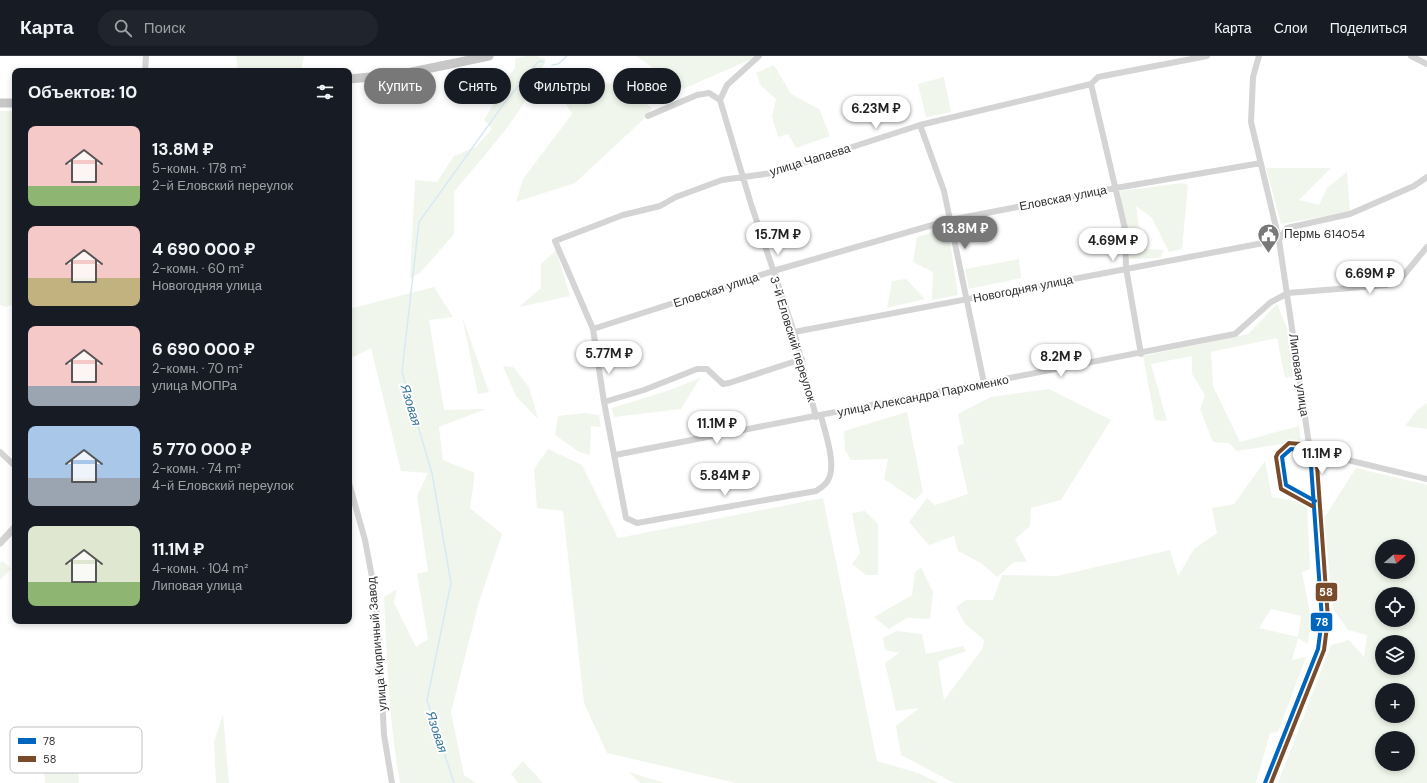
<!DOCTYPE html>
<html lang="ru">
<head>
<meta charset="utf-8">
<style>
	:root { --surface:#171b24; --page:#20242c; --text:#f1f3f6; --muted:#9ea1a6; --line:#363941; --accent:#787878 }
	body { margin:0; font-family:"DM Sans",sans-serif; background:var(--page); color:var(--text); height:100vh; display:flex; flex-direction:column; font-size:15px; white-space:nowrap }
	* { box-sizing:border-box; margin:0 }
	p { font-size:13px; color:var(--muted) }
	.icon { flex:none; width:22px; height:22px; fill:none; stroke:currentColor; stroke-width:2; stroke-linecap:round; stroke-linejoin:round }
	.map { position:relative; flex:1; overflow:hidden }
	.side { position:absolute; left:12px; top:12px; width:340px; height:556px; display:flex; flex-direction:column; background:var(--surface); border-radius:8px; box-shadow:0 2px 6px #0003 }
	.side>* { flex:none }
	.top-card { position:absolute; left:364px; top:12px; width:380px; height:36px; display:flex; gap:8px }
	.needle { width:26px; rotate:71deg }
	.controls { position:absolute; left:1375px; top:483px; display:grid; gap:8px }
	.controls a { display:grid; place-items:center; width:40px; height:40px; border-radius:50%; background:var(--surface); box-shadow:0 2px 6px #0003; font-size:20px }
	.price { position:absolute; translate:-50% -34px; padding:0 9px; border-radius:14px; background:#fff; color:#222; font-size:13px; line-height:26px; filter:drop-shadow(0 1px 2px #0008) }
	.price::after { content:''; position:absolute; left:50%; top:24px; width:12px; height:9px; margin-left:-6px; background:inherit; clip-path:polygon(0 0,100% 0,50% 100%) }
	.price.selected { background:var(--accent); color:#fff }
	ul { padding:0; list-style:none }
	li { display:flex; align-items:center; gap:12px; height:100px; padding:0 16px }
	li span { display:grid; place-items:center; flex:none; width:112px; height:80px; border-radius:8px; color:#555 }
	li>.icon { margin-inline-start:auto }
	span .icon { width:48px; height:48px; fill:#fffc; stroke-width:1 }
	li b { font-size:17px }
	h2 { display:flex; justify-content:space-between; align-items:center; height:48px; padding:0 16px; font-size:17px }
	.tag { padding:0 14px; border-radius:18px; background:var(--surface); box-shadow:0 2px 6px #0003; font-size:14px; line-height:36px }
	.tag.selected { background:var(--accent); color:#fff }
	header { display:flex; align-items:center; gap:24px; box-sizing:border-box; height:56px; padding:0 20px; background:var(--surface); border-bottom:1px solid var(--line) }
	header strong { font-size:19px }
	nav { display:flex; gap:22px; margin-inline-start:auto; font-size:14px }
	.search { width:280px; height:36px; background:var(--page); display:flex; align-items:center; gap:10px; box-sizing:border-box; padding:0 14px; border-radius:22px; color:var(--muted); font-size:15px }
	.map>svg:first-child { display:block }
	.green { fill:#f1f6ec; fill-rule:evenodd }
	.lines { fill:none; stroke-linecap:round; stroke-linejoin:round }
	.stream { stroke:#d7eaf4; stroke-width:1.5 }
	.minor { stroke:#d4d4d4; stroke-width:6 }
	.tertiary { stroke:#d4d4d4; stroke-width:7 }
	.primary { stroke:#c7c7c7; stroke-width:9 }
	.bus-1-casing { stroke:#fff; stroke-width:7 }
	.bus-2-casing { stroke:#fff; stroke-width:7 }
	.bus-1 { stroke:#0065bd; stroke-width:4 }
	.bus-2 { stroke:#7a4b2a; stroke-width:4 }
	.labels { text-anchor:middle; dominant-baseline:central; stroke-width:4; stroke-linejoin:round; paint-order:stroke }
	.street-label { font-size:12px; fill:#2f2f2f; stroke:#fff }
	.poi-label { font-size:12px; fill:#2f2f2f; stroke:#fff; text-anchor:start }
	.water-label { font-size:13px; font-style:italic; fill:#35769a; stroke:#fff }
	.key { fill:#fff; stroke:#c1c1c1; stroke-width:1 }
	.key-label { font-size:11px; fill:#2f2f2f }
	.line-badge { stroke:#fff; stroke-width:1.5 }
	.badge-label { font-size:11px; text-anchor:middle; font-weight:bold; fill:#fff }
</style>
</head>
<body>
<header>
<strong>Карта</strong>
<div class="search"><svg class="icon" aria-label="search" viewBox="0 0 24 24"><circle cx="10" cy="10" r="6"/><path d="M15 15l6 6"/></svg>Поиск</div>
<nav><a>Карта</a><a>Слои</a><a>Поделиться</a></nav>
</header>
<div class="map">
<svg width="1427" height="727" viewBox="0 0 1427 727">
	<rect width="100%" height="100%" fill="#fff"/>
	<path class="green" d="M236,0H304L301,15H238Z
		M525,0H536L546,3C527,55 488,94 454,136V178L420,217L410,222L415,124L437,126L454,100L476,91L492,73L484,64L515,11V3Z
		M636,0H759L683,33Z
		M774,9L791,38L819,53L830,80L796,92L788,78L778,81L772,60L776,43L761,30L756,17Z
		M555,13L562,18H566V22L583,28L595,26L617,28L652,52L646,61L575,127L516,146L523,123L572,58L549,20Z
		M944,21L951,56L926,61L918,28Z
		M0,55H15V248L5,251L0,249Z
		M1266,112H1331L1299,144L1319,149L1327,132L1347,116L1350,156L1281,168Z
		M1182,127L1188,129L1182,193L1169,196L1152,162L1136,150L1142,193L1164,194L1160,202L1129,203L1120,135Z
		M948,172L958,239L932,244L933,216L913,206L917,181Z
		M556,194L570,240L519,251L541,232V208Z
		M1019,203L1021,222L969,233L965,213Z
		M906,223L925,243L887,252L892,225Z
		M434,231L453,261L429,264L444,354L486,353L439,371L443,404L475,417L470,452L502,478L479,546L451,656L464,719L476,727H400C389,666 387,603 384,541L397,533L394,547L416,591L428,583L417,518L428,515L417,440L428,417L401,415L371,292L349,303V253Z
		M1277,248L1287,272L1293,321L1285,322L1277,282L1211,296L1213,330L1240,386L1299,370L1301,385L1237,395L1229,387L1213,386L1200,353L1205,339L1192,318V300L1151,308L1167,365L1155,364L1143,300L1248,278Z
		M462,260L489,336L478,338Z
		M503,310L513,311L529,331L538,363L516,340Z
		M700,322L681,353L614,361L612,352L670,334Z
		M1049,333L1111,364L1061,444L1031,452L1030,470L1015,483L1027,506H1014L997,521L981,507L958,495L954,480L929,489L909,466L927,442L935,449L968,438L957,390L964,388L958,358L991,341Z
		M1427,347V373L1405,370L1417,354Z
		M907,356L923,436L915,444L884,423L888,403L851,404L845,394L844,375Z
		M585,357L599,359L601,371L591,370L590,399L579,396L555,379L558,360Z
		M548,393L582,409L618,482L823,442L877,705L918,717L939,727H736L607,697L584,647L563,455L537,452L534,413Z
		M1265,405L1272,441L1307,447L1310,513L1302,516L1311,563L1308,588L1298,582L1292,604L1306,601L1278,676L1270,677L1256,727H954L901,699L896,670L919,652L896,655L885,607L899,597L885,594L883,582L897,575L922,578L926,598L963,590L966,595L938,605L944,644L983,592L984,584L965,568L956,551L966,544H993L1002,519L1057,520L1170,494L1178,520L1194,493L1217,477L1212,452L1234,448ZM1271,553L1301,560L1298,581L1259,572Z
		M1356,412L1427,429V727H1278L1331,589L1349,584L1364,601L1367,579L1348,574L1333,553L1324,462ZM1382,490H1408V516H1382ZM1382,538H1408V564H1382ZM1382,586H1408V612H1382ZM1382,634H1408V660H1382ZM1382,682H1408V708H1382Z
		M865,455L878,468V519H866L852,508L860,497L852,457Z
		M3,505L11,513L0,524V507Z
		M921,511L933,536L930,563L907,562L889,573L874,561L912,539L915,516Z
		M223,658L229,727H216L214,686Z
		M77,697L79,727H45L44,712Z
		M523,705L543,727H518L511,718Z
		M629,716L664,727H640Z"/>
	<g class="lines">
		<path class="stream" d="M552,9L558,8L567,0
			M454,727L427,644L451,527L432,417L402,316L419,166L503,49L536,8L540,5L544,6"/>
		<path class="minor" d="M1259,0L1253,21L1251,66L1279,184L1310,395L1322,563L1318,593L1265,727
			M1411,0L1427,8
			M145,15L146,0
			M1091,28L1125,173L1126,212L1141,298
			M720,44L751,148L794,276L816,361
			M720,44L727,29L759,0
			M648,60L697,39L709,37L720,44
			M920,69L944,135L984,327
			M593,273L773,215L950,164L1116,132L1261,107
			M794,276L1279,184L1287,172L1350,158L1414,130L1427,121
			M604,346L644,334L697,313H707L723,328L729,327L802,303
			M821,360C825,376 836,407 829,422C827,428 821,432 816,435L637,467L626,462L604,346L593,273L555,185L623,159L660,150L676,141L722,124L772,117L920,69L1091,28L1098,21L1207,0
			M1310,395L1427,423
			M0,396L15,410
			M615,399L1235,278L1271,246L1288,237L1387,229L1403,220L1427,191
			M349,427L365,484L372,521L378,566L384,679L392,727"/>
		<path class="tertiary" d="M0,487L15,471"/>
		<path class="primary" d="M349,23L402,18L489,0
			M0,47H15"/>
		<defs>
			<path id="bus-1" d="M1310,395L1291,393L1282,401L1286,429L1315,445
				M1265,727L1318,593L1322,563L1310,395"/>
			<path id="bus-2" d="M1311,389L1289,387L1278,397L1276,401L1281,433L1312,450
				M1271,727L1324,594L1328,563L1316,395"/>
		</defs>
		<use href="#bus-1" class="bus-1-casing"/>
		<use href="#bus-2" class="bus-2-casing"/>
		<use href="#bus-1" class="bus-1"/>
		<use href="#bus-2" class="bus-2"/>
	</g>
	<defs>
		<symbol id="civic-pin" viewBox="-11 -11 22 30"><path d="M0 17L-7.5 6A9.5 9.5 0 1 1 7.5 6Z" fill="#787878" stroke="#fff"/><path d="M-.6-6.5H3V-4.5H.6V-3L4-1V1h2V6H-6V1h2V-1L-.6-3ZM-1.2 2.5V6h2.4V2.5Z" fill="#fff"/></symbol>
	</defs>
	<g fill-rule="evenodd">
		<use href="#civic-pin" x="1256" y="166" width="25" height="34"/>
	</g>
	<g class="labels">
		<g class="street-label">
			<text transform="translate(810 104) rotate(-17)">улица Чапаева</text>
			<text transform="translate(1063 142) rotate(-11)">Еловская улица</text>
			<text transform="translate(1023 233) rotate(-11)">Новогодняя улица</text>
			<text transform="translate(716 234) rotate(-18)">Еловская улица</text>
			<text transform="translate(793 283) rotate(73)">3-й Еловский переулок</text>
			<text transform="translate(1299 319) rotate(82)">Липовая улица</text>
			<text transform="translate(923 340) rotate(-11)">улица Александра Пархоменко</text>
			<text transform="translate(377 588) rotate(-95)">улица Кирпичный Завод</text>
		</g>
		<g class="poi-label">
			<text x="1284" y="178">Пермь 614054</text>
		</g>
		<g class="water-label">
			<text transform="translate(411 349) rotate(73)">Язовая</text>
			<text transform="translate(437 676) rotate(72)">Язовая</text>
		</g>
	</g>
	<rect x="10" y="671" width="132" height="46" rx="6" class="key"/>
	<rect x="18" y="682" width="18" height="6" fill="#0065bd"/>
	<rect x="18" y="700" width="18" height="6" fill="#7a4b2a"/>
	<g class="key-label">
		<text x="43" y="689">78</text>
		<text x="43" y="707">58</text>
	</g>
	<g class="line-badge">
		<rect x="1315" y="526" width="23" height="20" rx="4" fill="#7a4b2a"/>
		<rect x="1310" y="556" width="23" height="20" rx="4" fill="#0065bd"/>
	</g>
	<g class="badge-label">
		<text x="1326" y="540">58</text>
		<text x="1322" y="570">78</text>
	</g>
</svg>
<div class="controls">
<a><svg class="needle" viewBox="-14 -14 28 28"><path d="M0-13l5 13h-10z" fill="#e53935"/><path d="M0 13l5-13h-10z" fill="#9ea1a6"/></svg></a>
<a><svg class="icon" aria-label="locate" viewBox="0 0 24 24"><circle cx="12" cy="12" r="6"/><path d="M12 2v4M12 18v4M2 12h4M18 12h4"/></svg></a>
<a><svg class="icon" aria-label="layers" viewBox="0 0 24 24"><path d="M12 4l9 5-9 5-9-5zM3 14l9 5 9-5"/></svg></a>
<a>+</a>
<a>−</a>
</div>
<b class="price" style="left:876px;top:74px">6.23M ₽</b>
<b class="price selected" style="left:965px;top:194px">13.8M ₽</b>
<b class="price" style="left:778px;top:200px">15.7M ₽</b>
<b class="price" style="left:1113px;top:206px">4.69M ₽</b>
<b class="price" style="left:1370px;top:239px">6.69M ₽</b>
<b class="price" style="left:609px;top:319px">5.77M ₽</b>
<b class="price" style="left:1061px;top:322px">8.2M ₽</b>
<b class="price" style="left:717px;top:389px">11.1M ₽</b>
<b class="price" style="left:1322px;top:419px">11.1M ₽</b>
<b class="price" style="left:725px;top:441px">5.84M ₽</b>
<div class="top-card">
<a class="tag selected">Купить</a>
<a class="tag">Снять</a>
<a class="tag">Фильтры</a>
<a class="tag">Новое</a>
</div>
<section class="side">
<h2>Объектов: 10<svg class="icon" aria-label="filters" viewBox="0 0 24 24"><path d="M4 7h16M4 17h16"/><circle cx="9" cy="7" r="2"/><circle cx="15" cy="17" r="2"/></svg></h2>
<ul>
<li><span style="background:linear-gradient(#f6c9c9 75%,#8fb573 0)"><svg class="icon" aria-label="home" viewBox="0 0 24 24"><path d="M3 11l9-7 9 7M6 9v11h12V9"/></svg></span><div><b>13.8M ₽</b><p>5-комн. · 178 m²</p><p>2-й Еловский переулок</p></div></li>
<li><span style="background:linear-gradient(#f6c9c9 65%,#c2b280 0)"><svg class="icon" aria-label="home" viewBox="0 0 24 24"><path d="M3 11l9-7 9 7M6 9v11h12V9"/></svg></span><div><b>4 690 000 ₽</b><p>2-комн. · 60 m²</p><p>Новогодняя улица</p></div></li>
<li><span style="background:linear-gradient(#f6c9c9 75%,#9aa5b1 0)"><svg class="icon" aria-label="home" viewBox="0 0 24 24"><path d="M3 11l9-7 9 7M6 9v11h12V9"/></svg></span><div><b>6 690 000 ₽</b><p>2-комн. · 70 m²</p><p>улица МОПРа</p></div></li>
<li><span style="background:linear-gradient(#a9c7e8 65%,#9aa5b1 0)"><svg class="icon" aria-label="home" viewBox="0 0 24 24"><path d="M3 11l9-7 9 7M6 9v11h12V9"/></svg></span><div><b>5 770 000 ₽</b><p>2-комн. · 74 m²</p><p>4-й Еловский переулок</p></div></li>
<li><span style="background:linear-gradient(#dfe7d0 70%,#8fb573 0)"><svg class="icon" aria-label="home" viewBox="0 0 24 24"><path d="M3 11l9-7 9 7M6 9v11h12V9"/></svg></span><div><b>11.1M ₽</b><p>4-комн. · 104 m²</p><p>Липовая улица</p></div></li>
</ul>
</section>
</div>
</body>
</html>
